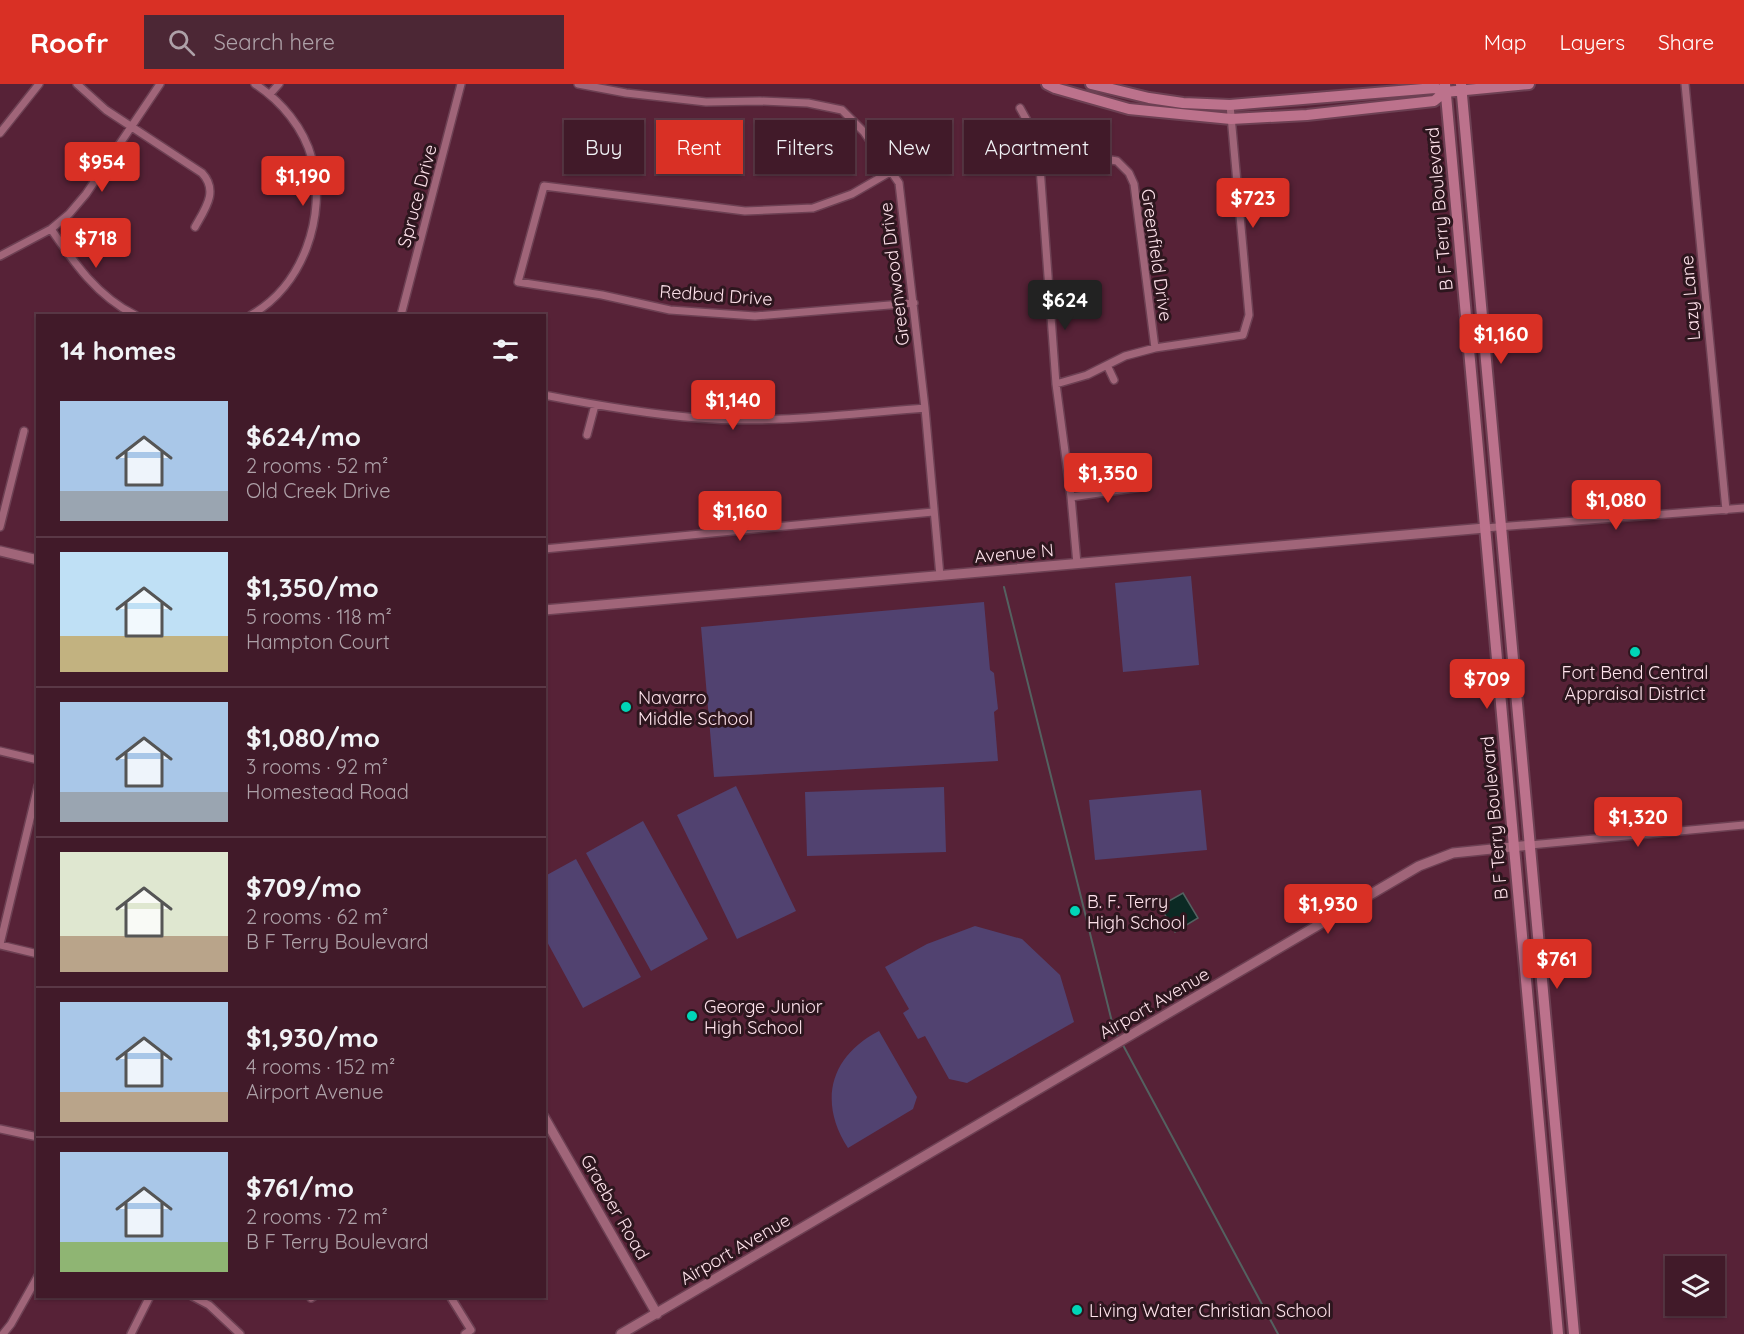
<!DOCTYPE html>
<html lang="en">
<head>
<meta charset="utf-8">
<style>
	:root { --surface:#411a29; --page:#4c2735; --text:#f1f3f6; --muted:#aea1a8; --line:#5a3846; --accent:#d93025 }
	body { margin:0; font-family:Quicksand,sans-serif; background:var(--page); color:var(--text); height:100vh; display:flex; flex-direction:column; font-size:22px; white-space:nowrap }
	* { box-sizing:border-box; margin:0 }
	p { font-size:20px; color:var(--muted) }
	.icon { flex:none; width:33px; height:33px; fill:none; stroke:currentColor; stroke-width:2; stroke-linecap:round; stroke-linejoin:round }
	.map { position:relative; flex:1; overflow:hidden }
	.panel { position:absolute; left:36px; top:230px; width:510px; height:984px; display:flex; flex-direction:column; background:var(--surface); border-radius:0px; box-shadow:0 2px 4px #0004,0 0 0 2px var(--line) }
	.panel>* { flex:none }
	.hud { position:absolute; left:564px; top:36px; width:570px; height:54px; display:flex; gap:12px }
	.fabs { position:absolute; left:1665px; top:1172px; display:grid; gap:12px }
	.fabs a { display:grid; place-items:center; width:60px; height:60px; border-radius:0px; background:var(--surface); box-shadow:0 2px 4px #0004,0 0 0 2px var(--line); font-size:30px }
	.price { position:absolute; translate:-50% -51px; padding:0 14px; border-radius:6px; background:var(--accent); color:#fff; font-size:20px; line-height:39px; filter:drop-shadow(0 2px 3px #0008) }
	.price::after { content:''; position:absolute; left:50%; top:36px; width:18px; height:14px; margin-left:-9px; background:inherit; clip-path:polygon(0 0,100% 0,50% 100%) }
	.price.selected { background:#222; color:#fff }
	ul { padding:0; list-style:none }
	li { display:flex; align-items:center; gap:18px; height:150px; padding:0 24px }
	li+li { border-top:2px solid var(--line) }
	li span { display:grid; place-items:center; flex:none; width:168px; height:120px; border-radius:0px; color:#555 }
	li>.icon { margin-inline-start:auto }
	span .icon { width:72px; height:72px; fill:#fffc; stroke-width:1 }
	li b { font-size:26px }
	h2 { display:flex; justify-content:space-between; align-items:center; height:72px; padding:0 24px; font-size:26px }
	.chip { padding:0 21px; border-radius:0px; background:var(--surface); box-shadow:0 2px 4px #0004,0 0 0 2px var(--line); font-size:21px; line-height:54px }
	.chip.selected { background:var(--accent); color:#fff }
	header { display:flex; align-items:center; gap:36px; box-sizing:border-box; height:84px; padding:0 30px; background:var(--accent); color:#fff }
	header strong { font-size:28px }
	nav { display:flex; gap:33px; margin-inline-start:auto; font-size:21px }
	.search { width:420px; height:54px; background:var(--page); display:flex; align-items:center; gap:15px; box-sizing:border-box; padding:0 21px; border-radius:0px; color:var(--muted); font-size:22px }
	.map>svg:first-child { display:block }
	.green { fill:#514270 }
	.water { fill:#0b2a24; stroke:#546160; stroke-width:1.5 }
	.lines { fill:none; stroke-linecap:round; stroke-linejoin:round }
	.stream { stroke:#546160; stroke-width:2 }
	.minor-casing { stroke:#6d4053; stroke-width:10 }
	.tertiary-casing { stroke:#6d4053; stroke-width:12 }
	.secondary-casing { stroke:#6d4053; stroke-width:14 }
	.minor { stroke:#a06579; stroke-width:7 }
	.tertiary { stroke:#a06579; stroke-width:9 }
	.secondary { stroke:#bc728c; stroke-width:10 }
	.poi-dot { fill:#00d5b7; stroke:#2d161e; stroke-width:2 }
	.labels { text-anchor:middle; dominant-baseline:central; stroke-width:6; stroke-linejoin:round; paint-order:stroke }
	.street-label { font-size:18px; fill:#fee2eb; stroke:#2d161e }
	.poi-label { font-size:18px; fill:#fee2eb; stroke:#2d161e; text-anchor:start }
</style>
</head>
<body>
<header>
<strong>Roofr</strong>
<div class="search"><svg class="icon" aria-label="search" viewBox="0 0 24 24"><circle cx="10" cy="10" r="6"/><path d="M15 15l6 6"/></svg>Search here</div>
<nav><a>Map</a><a>Layers</a><a>Share</a></nav>
</header>
<div class="map">
<svg width="1744" height="1250" viewBox="0 0 1744 1250">
	<rect width="100%" height="100%" fill="#572237"/>
	<path class="green" d="M1191,492L1199,581L1123,588L1115,499Z
		M984,518L990,586L994,589L998,625L994,628L998,677L714,693L701,543Z
		M736,702L796,827L737,855L677,731Z
		M944,703L946,768L807,772L805,708Z
		M1201,706L1207,766L1095,776L1089,716Z
		M643,737L708,855L651,887L586,769Z
		M576,775L641,893L583,924L545,854V792Z
		M975,842L1022,855L1060,891L1074,938L967,999L949,995L925,952L918,955L903,929L909,925L885,883L927,860Z
		M879,947L917,1013L913,1025L848,1064C818,1018 830,972 879,947Z"/>
	<path class="water" d="M1183,809L1198,834L1175,848L1160,822Z"/>
	<g class="lines">
		<path class="stream" d="M1004,503L1113,942L1118,953
			M1123,961L1278,1250"/>
		<defs>
			<path id="minor" d="M77,0L106,26L202,89C219,107 205,125 195,143
				M578,0L626,9L706,18L760,17L808,19L842,26L864,48L899,99L925,324L940,492
				M1685,0L1726,426
				M270,10L279,0
				M1020,24L1030,42L1039,70L1056,300L1071,413L1077,480
				M0,49L39,0
				M1039,70L1062,68L1117,77L1129,89L1134,100L1155,264
				M890,88L852,110L813,124L745,127L544,102L518,198L602,211L670,226L755,232L914,219
				M51,145C75,180 97,212 135,231
				M0,172L51,145L69,130L86,110L160,0
				M251,231C303,202 327,132 312,75C304,44 281,17 255,0
				M401,231L461,0
				M1107,281L1114,296
				M1056,300L1087,291L1125,272L1155,264L1243,251L1249,231L1230,21
				M544,311C595,321 646,330 698,334C773,340 850,330 925,324
				M587,351L595,321
				M1071,413L1141,403
				M0,443L24,347
				M1485,444L1744,424
				M544,465L933,428
				M0,667L38,676
				M1530,761L1744,741
				M0,860L38,702
				M0,861L38,870
				M0,1045L38,1053
				M192,1212L209,1221L240,1250
				M450,1212L471,1246L465,1250
				M311,1214L314,1212
				M3,1250L11,1240L38,1192
				M131,1250L150,1212"/>
			<path id="tertiary" d="M0,467L38,476
				M544,526L1485,444
				M544,1033L657,1230
				M621,1250L1419,782L1453,769L1530,761"/>
			<path id="secondary" d="M1047,0L1055,4L1129,25L1231,35L1307,31L1434,17L1445,8
				M1091,0L1149,14L1183,19L1230,21L1435,4L1445,8L1529,0
				M1445,0L1558,1250
				M1461,0L1574,1250"/>
		</defs>
		<use href="#minor" class="minor-casing"/>
		<use href="#tertiary" class="tertiary-casing"/>
		<use href="#secondary" class="secondary-casing"/>
		<use href="#minor" class="minor"/>
		<use href="#tertiary" class="tertiary"/>
		<use href="#secondary" class="secondary"/>
	</g>
	<g class="poi-dot">
		<circle cx="1635" cy="568" r="6"/>
		<circle cx="626" cy="623" r="6"/>
		<circle cx="1075" cy="827" r="6"/>
		<circle cx="692" cy="932" r="6"/>
		<circle cx="1077" cy="1226" r="6"/>
	</g>
	<g class="labels">
		<g class="street-label">
			<text transform="translate(417 112) rotate(-75)">Spruce Drive</text>
			<text transform="translate(1439 125) rotate(-95)">B F Terry Boulevard</text>
			<text transform="translate(1157 171) rotate(82)">Greenfield Drive</text>
			<text transform="translate(894 190) rotate(-97)">Greenwood Drive</text>
			<text transform="translate(716 211) rotate(4)">Redbud Drive</text>
			<text transform="translate(1690 214) rotate(-95)">Lazy Lane</text>
			<text transform="translate(1014 469) rotate(-5)">Avenue N</text>
			<text transform="translate(1494 734) rotate(-95)">B F Terry Boulevard</text>
			<text transform="translate(1154 919) rotate(-30)">Airport Avenue</text>
			<text transform="translate(615 1123) rotate(60)">Graeber Road</text>
			<text transform="translate(735 1165) rotate(-30)">Airport Avenue</text>
		</g>
		<g class="poi-label">
			<text x="1635" y="588" text-anchor="middle">Fort Bend Central<tspan x="1635" dy="21">Appraisal District</tspan></text>
			<text x="638" y="613">Navarro<tspan x="638" dy="21">Middle School</tspan></text>
			<text x="1087" y="817">B. F. Terry<tspan x="1087" dy="21">High School</tspan></text>
			<text x="704" y="922">George Junior<tspan x="704" dy="21">High School</tspan></text>
			<text x="1089" y="1226">Living Water Christian School</text>
		</g>
	</g>
</svg>
<div class="fabs">
<a><svg class="icon" aria-label="layers" viewBox="0 0 24 24"><path d="M12 4l9 5-9 5-9-5zM3 14l9 5 9-5"/></svg></a>
</div>
<b class="price" style="left:102px;top:109px">$954</b>
<b class="price" style="left:303px;top:123px">$1,190</b>
<b class="price" style="left:1253px;top:145px">$723</b>
<b class="price" style="left:96px;top:185px">$718</b>
<b class="price selected" style="left:1065px;top:247px">$624</b>
<b class="price" style="left:1501px;top:281px">$1,160</b>
<b class="price" style="left:733px;top:347px">$1,140</b>
<b class="price" style="left:1108px;top:420px">$1,350</b>
<b class="price" style="left:1616px;top:447px">$1,080</b>
<b class="price" style="left:740px;top:458px">$1,160</b>
<b class="price" style="left:1487px;top:626px">$709</b>
<b class="price" style="left:1638px;top:764px">$1,320</b>
<b class="price" style="left:1328px;top:851px">$1,930</b>
<b class="price" style="left:1557px;top:906px">$761</b>
<div class="hud">
<a class="chip">Buy</a>
<a class="chip selected">Rent</a>
<a class="chip">Filters</a>
<a class="chip">New</a>
<a class="chip">Apartment</a>
</div>
<section class="panel">
<h2>14 homes<svg class="icon" aria-label="filters" viewBox="0 0 24 24"><path d="M4 7h16M4 17h16"/><circle cx="9" cy="7" r="2"/><circle cx="15" cy="17" r="2"/></svg></h2>
<ul>
<li><span style="background:linear-gradient(#a9c7e8 75%,#9aa5b1 0)"><svg class="icon" aria-label="home" viewBox="0 0 24 24"><path d="M3 11l9-7 9 7M6 9v11h12V9"/></svg></span><div><b>$624/mo</b><p>2 rooms · 52 m²</p><p>Old Creek Drive</p></div></li>
<li><span style="background:linear-gradient(#bfe0f5 70%,#c2b280 0)"><svg class="icon" aria-label="home" viewBox="0 0 24 24"><path d="M3 11l9-7 9 7M6 9v11h12V9"/></svg></span><div><b>$1,350/mo</b><p>5 rooms · 118 m²</p><p>Hampton Court</p></div></li>
<li><span style="background:linear-gradient(#a9c7e8 75%,#9aa5b1 0)"><svg class="icon" aria-label="home" viewBox="0 0 24 24"><path d="M3 11l9-7 9 7M6 9v11h12V9"/></svg></span><div><b>$1,080/mo</b><p>3 rooms · 92 m²</p><p>Homestead Road</p></div></li>
<li><span style="background:linear-gradient(#dfe7d0 70%,#b9a48a 0)"><svg class="icon" aria-label="home" viewBox="0 0 24 24"><path d="M3 11l9-7 9 7M6 9v11h12V9"/></svg></span><div><b>$709/mo</b><p>2 rooms · 62 m²</p><p>B F Terry Boulevard</p></div></li>
<li><span style="background:linear-gradient(#a9c7e8 75%,#b9a48a 0)"><svg class="icon" aria-label="home" viewBox="0 0 24 24"><path d="M3 11l9-7 9 7M6 9v11h12V9"/></svg></span><div><b>$1,930/mo</b><p>4 rooms · 152 m²</p><p>Airport Avenue</p></div></li>
<li><span style="background:linear-gradient(#a9c7e8 75%,#8fb573 0)"><svg class="icon" aria-label="home" viewBox="0 0 24 24"><path d="M3 11l9-7 9 7M6 9v11h12V9"/></svg></span><div><b>$761/mo</b><p>2 rooms · 72 m²</p><p>B F Terry Boulevard</p></div></li>
</ul>
</section>
</div>
</body>
</html>
